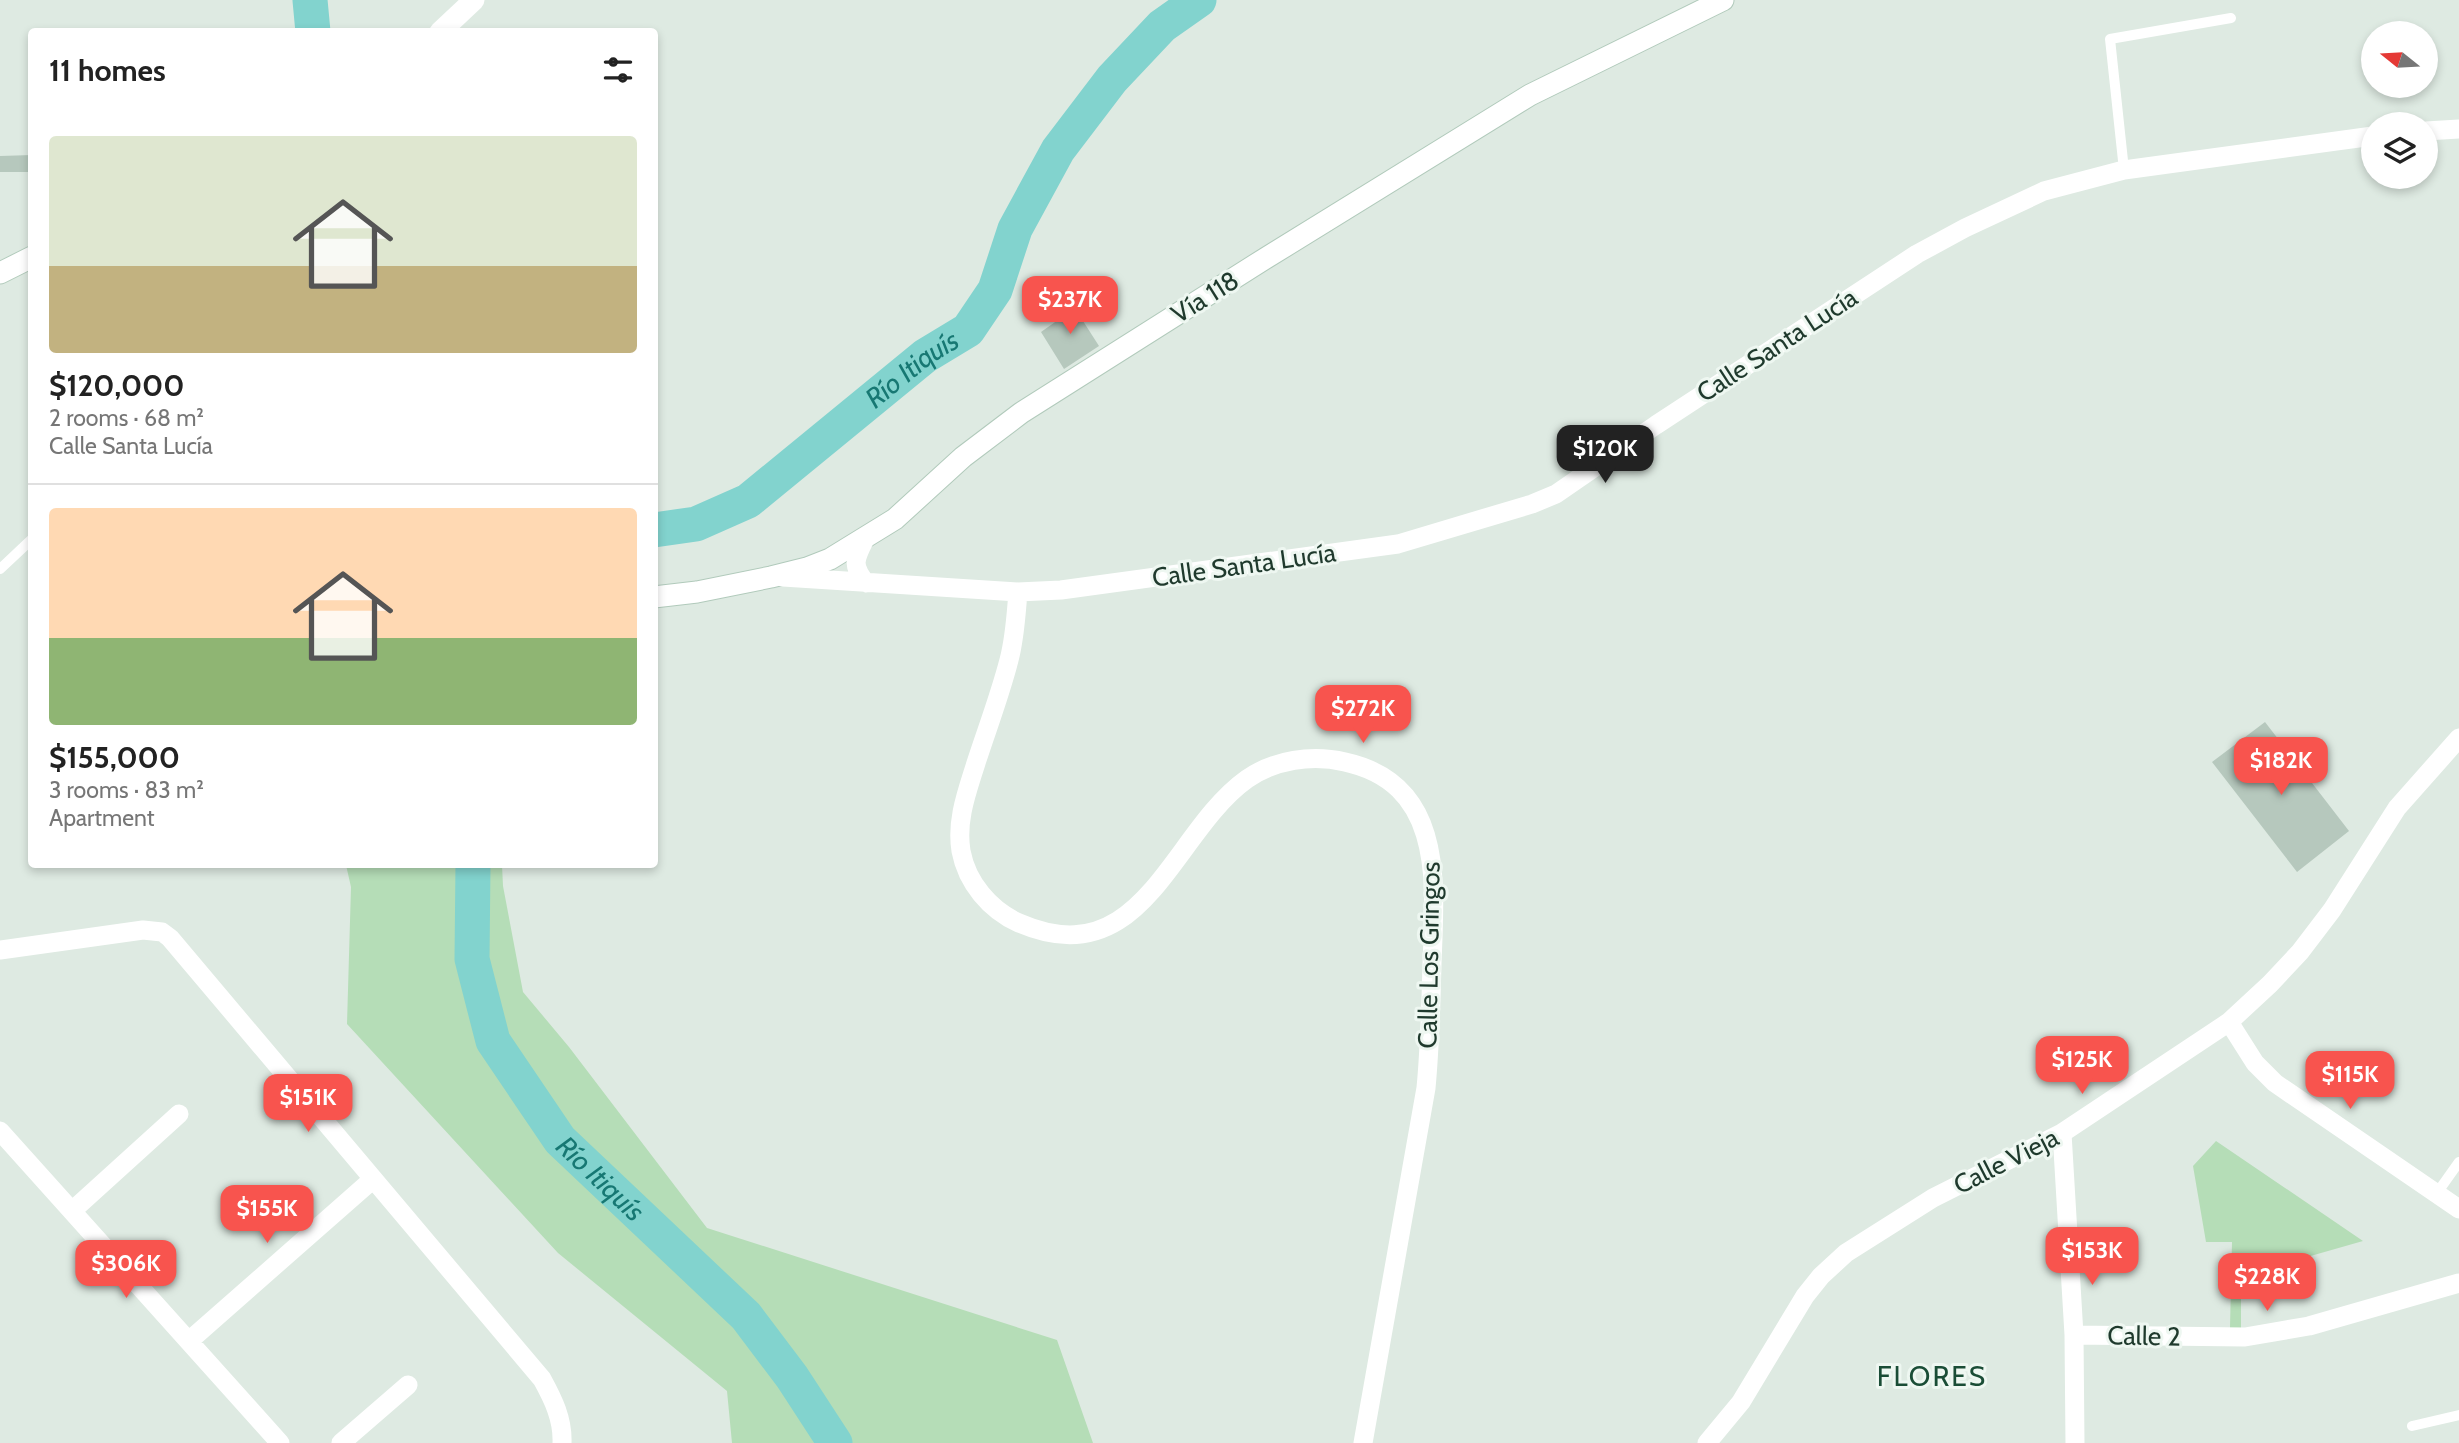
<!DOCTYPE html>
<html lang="en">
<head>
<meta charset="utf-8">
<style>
	:root { --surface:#fff; --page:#f2f2f2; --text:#222; --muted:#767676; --line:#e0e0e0; --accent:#f8544e }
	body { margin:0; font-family:Cabin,sans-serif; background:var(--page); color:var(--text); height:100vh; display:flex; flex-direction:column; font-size:26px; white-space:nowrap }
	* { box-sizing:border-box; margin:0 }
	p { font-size:23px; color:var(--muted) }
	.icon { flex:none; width:38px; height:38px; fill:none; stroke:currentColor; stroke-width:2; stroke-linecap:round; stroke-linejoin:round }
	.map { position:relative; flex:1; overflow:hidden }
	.side { position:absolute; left:28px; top:28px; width:630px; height:840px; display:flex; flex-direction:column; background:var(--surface); border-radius:7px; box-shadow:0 4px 10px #0003 }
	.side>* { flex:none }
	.needle { width:46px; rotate:288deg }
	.controls { position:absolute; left:2361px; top:21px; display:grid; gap:14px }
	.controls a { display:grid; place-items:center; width:77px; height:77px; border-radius:50%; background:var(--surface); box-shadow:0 4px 10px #0003; font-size:35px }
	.price { position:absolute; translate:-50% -60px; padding:0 16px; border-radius:14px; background:var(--accent); color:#fff; font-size:23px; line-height:46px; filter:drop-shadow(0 2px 4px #0008) }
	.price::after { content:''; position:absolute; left:50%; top:42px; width:21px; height:16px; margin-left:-10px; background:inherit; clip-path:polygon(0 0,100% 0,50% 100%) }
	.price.active { background:#222; color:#fff }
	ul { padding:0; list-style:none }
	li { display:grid; align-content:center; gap:14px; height:371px; padding:0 21px }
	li+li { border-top:2px solid var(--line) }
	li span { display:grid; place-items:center; height:217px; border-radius:7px; color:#555 }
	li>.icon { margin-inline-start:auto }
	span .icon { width:126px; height:126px; fill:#fffc; stroke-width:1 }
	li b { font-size:30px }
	h2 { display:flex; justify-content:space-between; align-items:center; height:84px; padding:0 21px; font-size:30px }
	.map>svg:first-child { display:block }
	.green { fill:#b5ddb7 }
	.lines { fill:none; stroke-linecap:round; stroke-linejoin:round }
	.river { stroke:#82d3ce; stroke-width:35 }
	.building { fill:#b6c8bd }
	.secondary-casing { stroke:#b1cabb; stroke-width:23 }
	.service { stroke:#fff; stroke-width:10 }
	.minor { stroke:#fff; stroke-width:19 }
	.tertiary { stroke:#fff; stroke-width:21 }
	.secondary { stroke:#fff; stroke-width:21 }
	.labels { text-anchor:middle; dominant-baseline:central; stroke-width:6; stroke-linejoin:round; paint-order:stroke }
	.street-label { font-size:26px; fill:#1f3a2d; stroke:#eef7f1 }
	.water-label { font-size:28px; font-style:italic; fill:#177873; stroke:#eef7f1 }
	.neighbourhood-label { font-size:28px; letter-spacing:2px; fill:#1a4d36; stroke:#eef7f1 }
</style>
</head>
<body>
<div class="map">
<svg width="2459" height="1443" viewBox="0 0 2459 1443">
	<rect width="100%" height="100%" fill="#deeae2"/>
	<path class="green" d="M346,865H502L503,886L523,992L569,1047L707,1228L1057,1340L1093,1443H732L727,1391L558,1253L347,1024L351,887Z
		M2216,1141L2363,1241L2241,1276V1328H2230L2232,1242H2206L2193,1166Z"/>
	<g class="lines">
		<g class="river">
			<path d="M310,0L313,32"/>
			<path id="s1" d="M654,530L696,524L748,501L925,356L968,330L995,290L1015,229L1058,150L1112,79L1162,26L1199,0"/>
			<path id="s2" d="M473,864L472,959L493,1041L560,1140L746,1316L792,1377L835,1443"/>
		</g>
	</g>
	<path class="building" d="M32,155V172H0V156Z
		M1067,296L1099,346L1064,369L1041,332L1058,320Z
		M2265,722L2349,831L2297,872L2212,762Z"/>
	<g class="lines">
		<defs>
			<path id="secondary" d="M0,273L32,257
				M654,597L697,592L771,577L807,568L830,559L895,519L963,457L1021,413L1266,258L1530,95L1723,0"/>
		</defs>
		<use href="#secondary" class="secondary-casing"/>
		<path class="service" d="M2124,170L2110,39L2231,18
			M0,569L32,539
			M2437,1193L2459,1162
			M2412,1426L2459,1415"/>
		<path class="minor" d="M2426,131L2459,129
			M865,539C855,559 851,565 866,583
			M783,577L1018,592L1061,590L1398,544L1532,504L1556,494L1656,425L1917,254L1965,228L2044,191L2124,170L2373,136
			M1018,592C1016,615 1015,638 1009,660C1000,695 987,729 976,763C967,792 956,820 961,851C967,883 990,910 1019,923C1143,977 1171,833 1247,779C1274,760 1312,754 1345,762C1445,784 1435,883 1432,963C1431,1004 1430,1046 1426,1088L1363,1443
			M0,950L143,930L162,932L170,938L542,1379C553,1399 563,1419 562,1443
			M2229,1022L2255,1063L2275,1083L2459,1209
			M0,1131L280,1443
			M2062,1133L2074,1335L2075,1443
			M72,1211L179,1114
			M2074,1335L2245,1337L2309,1326L2459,1283
			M189,1341L372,1180
			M341,1443L408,1385
			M1707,1443L1741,1402L1805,1296L1821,1276L1846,1253L1933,1198L2062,1133L2229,1022L2270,984L2300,952L2332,910L2397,808L2459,738"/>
		<path class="tertiary" d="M440,32L474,0"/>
		<use href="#secondary" class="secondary"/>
	</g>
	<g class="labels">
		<g class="street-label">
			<text transform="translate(1205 297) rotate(-32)">Vía 118</text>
			<text transform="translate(1777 345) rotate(-33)">Calle Santa Lucía</text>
			<text transform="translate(1244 565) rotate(-8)">Calle Santa Lucía</text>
			<text transform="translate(1429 955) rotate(-89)">Calle Los Gringos</text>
			<text transform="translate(2006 1161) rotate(-27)">Calle Vieja</text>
			<text transform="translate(2144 1336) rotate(1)">Calle 2</text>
		</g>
		<g class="water-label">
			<text stroke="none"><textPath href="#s1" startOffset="310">Río Itiquís</textPath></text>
			<text stroke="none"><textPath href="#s2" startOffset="355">Río Itiquís</textPath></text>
		</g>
		<g class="neighbourhood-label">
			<text x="1932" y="1376">FLORES</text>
		</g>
	</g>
</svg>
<div class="controls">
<a><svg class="needle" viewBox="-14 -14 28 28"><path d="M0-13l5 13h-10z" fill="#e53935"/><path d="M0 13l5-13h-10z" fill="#767676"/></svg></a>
<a><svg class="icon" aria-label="layers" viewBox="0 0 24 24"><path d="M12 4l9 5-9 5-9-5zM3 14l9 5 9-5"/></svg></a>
</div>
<b class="price" style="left:1070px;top:336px">$237K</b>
<b class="price active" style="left:1605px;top:485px">$120K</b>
<b class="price" style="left:1363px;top:745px">$272K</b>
<b class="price" style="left:2281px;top:797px">$182K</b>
<b class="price" style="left:2082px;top:1096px">$125K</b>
<b class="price" style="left:2350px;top:1111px">$115K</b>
<b class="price" style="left:308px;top:1134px">$151K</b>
<b class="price" style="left:267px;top:1245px">$155K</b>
<b class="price" style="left:2092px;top:1287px">$153K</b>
<b class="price" style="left:126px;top:1300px">$306K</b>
<b class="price" style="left:2267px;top:1313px">$228K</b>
<section class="side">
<h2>11 homes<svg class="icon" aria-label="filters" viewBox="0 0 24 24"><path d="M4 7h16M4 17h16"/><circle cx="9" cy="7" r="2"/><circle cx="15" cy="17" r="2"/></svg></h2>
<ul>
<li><span style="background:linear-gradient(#dfe7d0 60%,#c2b280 0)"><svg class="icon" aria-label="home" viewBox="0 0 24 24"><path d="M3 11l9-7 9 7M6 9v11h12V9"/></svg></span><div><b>$120,000</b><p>2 rooms · 68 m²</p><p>Calle Santa Lucía</p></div></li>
<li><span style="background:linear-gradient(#ffd9b3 60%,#8fb573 0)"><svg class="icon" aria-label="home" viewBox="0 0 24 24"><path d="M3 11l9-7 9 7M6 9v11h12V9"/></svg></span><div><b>$155,000</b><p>3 rooms · 83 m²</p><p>Apartment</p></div></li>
</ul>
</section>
</div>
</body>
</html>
